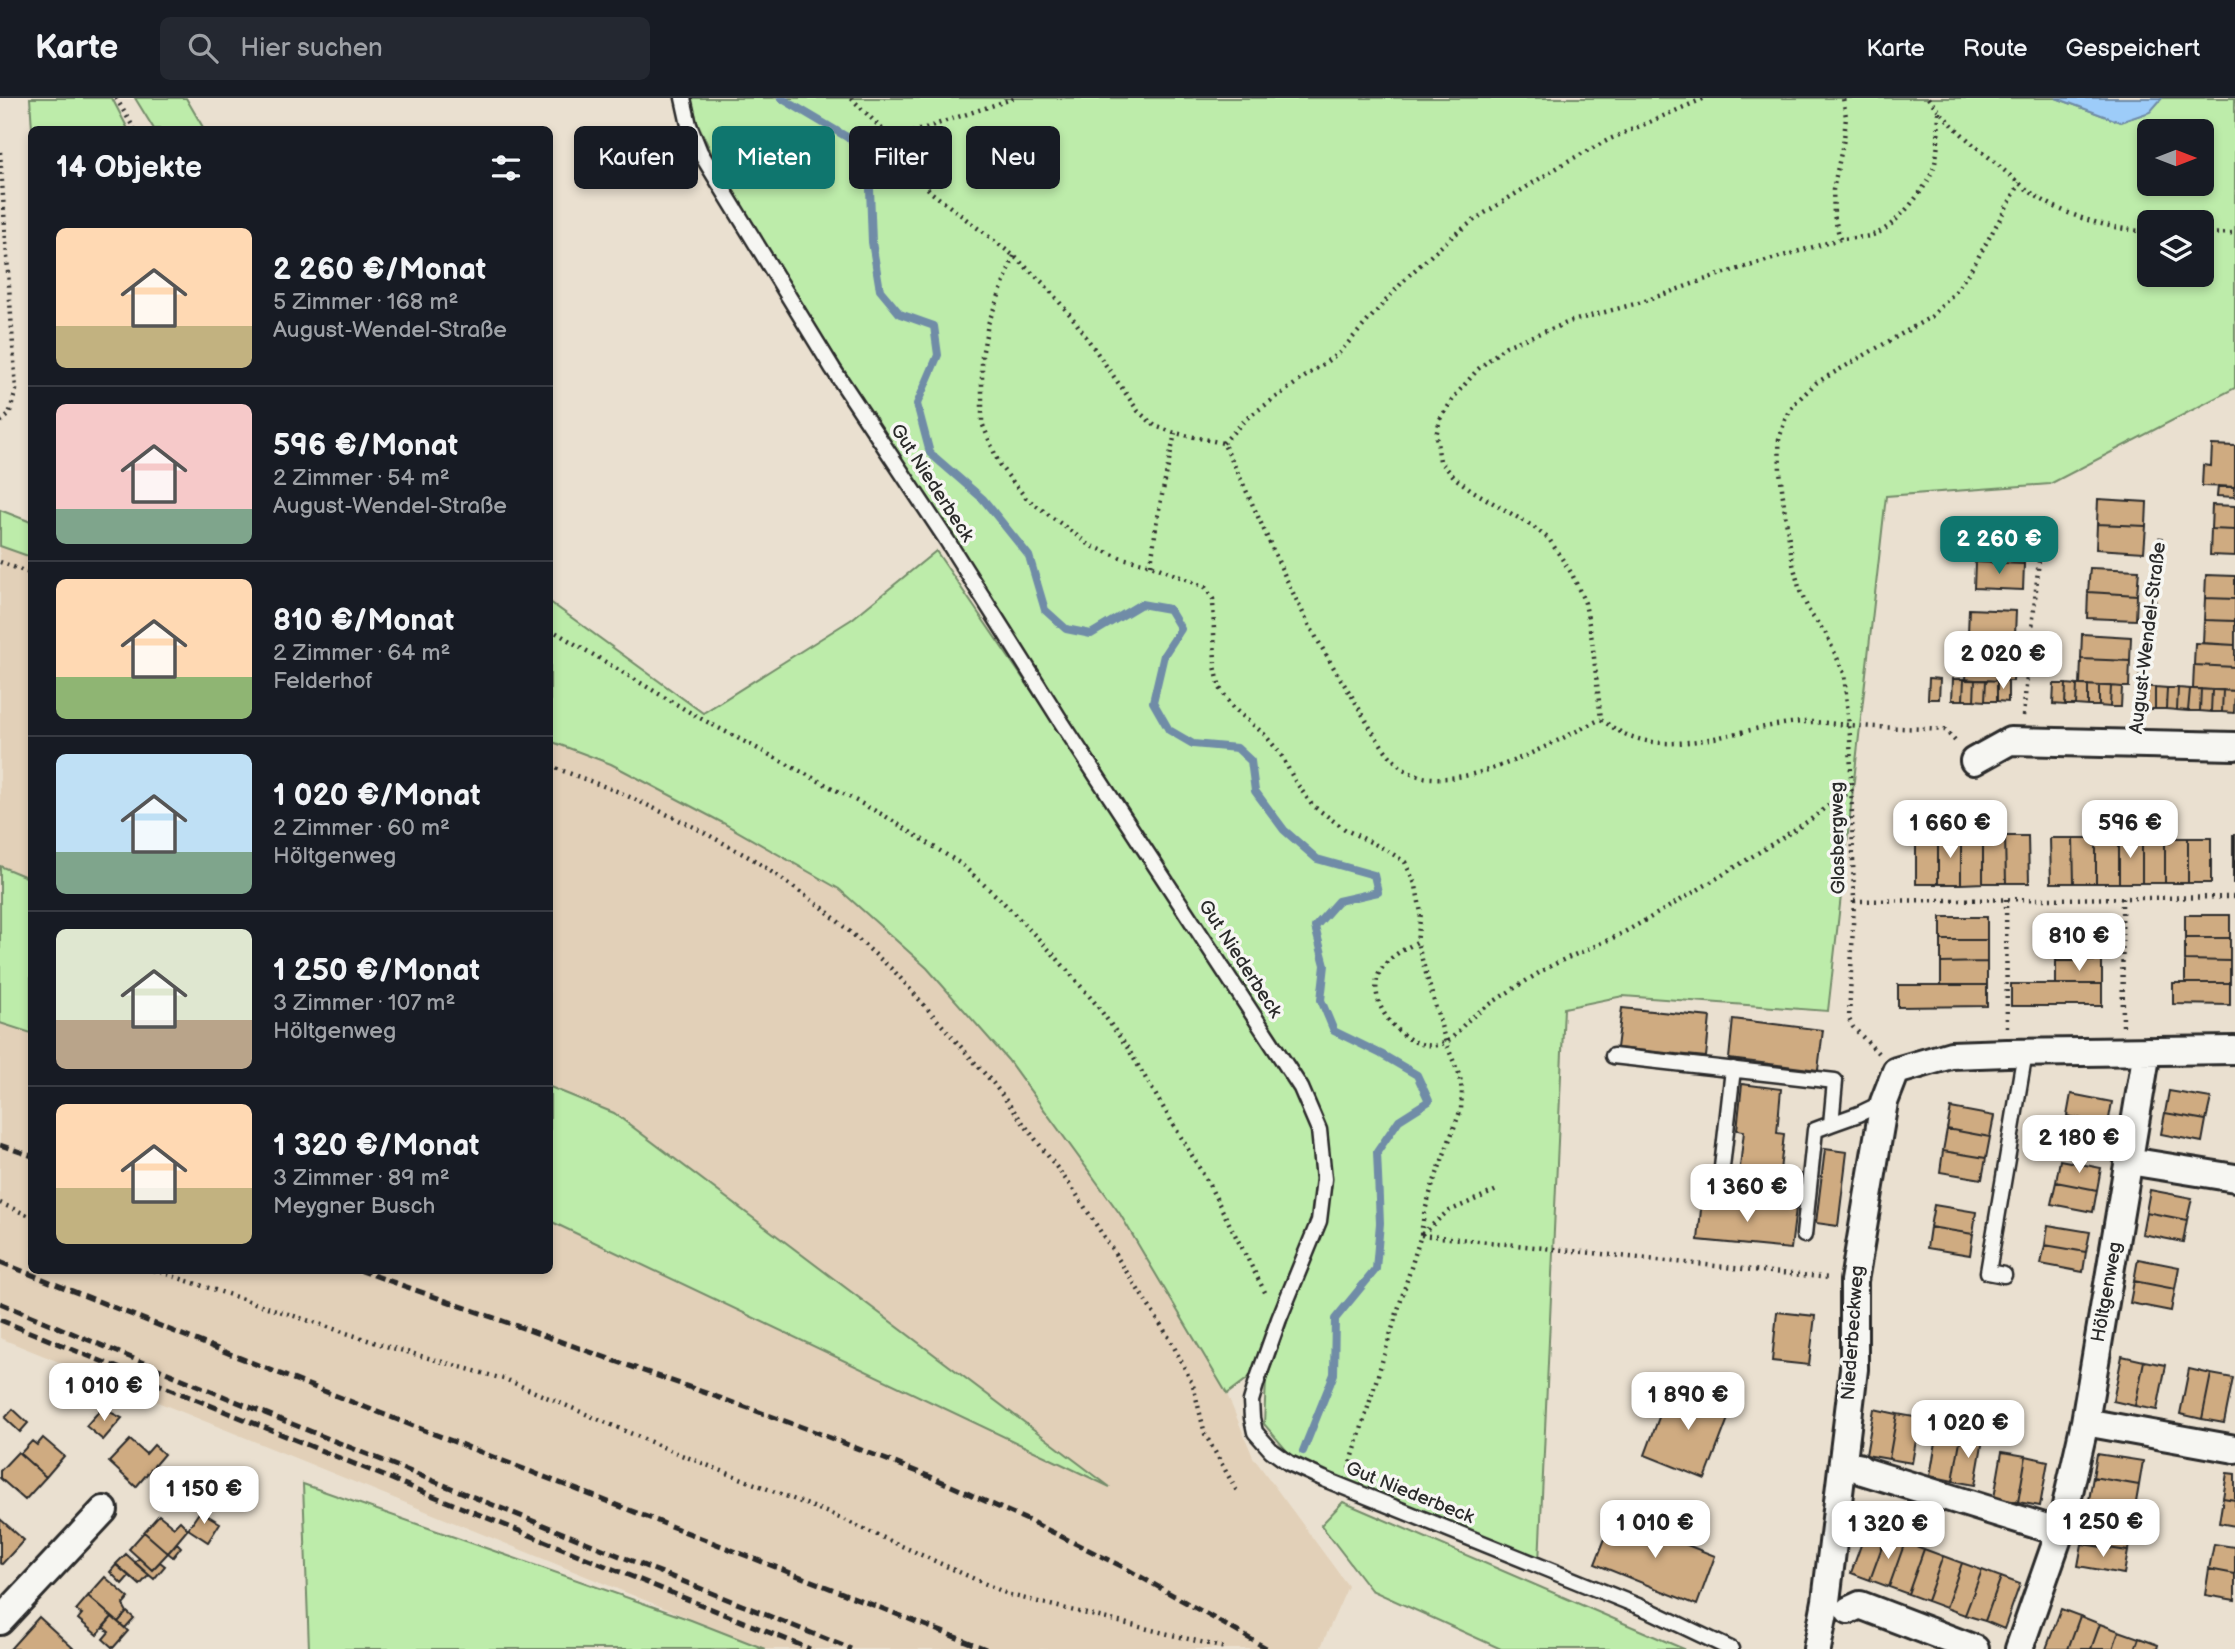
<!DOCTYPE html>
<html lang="de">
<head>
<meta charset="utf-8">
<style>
	:root { --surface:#171b24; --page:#242831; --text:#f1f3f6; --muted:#9ea1a6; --line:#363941; --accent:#0f766e }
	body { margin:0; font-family:"Balsamiq Sans",sans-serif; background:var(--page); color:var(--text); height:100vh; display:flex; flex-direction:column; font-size:26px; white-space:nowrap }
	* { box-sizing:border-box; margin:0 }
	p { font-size:23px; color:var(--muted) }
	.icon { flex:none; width:38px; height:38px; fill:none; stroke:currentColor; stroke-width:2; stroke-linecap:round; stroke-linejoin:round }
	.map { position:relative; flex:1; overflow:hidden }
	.sheet { position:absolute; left:28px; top:28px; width:525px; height:1148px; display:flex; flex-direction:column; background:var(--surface); border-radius:10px; box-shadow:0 4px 10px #0003 }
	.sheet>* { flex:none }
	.guide { position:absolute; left:574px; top:28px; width:665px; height:63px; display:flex; gap:14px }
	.needle { width:46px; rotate:90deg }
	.buttons { position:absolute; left:2137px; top:21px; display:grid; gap:14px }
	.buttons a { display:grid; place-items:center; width:77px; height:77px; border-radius:10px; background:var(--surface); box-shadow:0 4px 10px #0003; font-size:35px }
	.price { position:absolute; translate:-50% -60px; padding:0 16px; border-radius:14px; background:#fff; color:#222; font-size:23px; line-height:46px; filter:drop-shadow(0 2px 4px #0008) }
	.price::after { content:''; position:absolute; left:50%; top:42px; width:21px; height:16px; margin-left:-10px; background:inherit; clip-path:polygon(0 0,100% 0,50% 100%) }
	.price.selected { background:var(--accent); color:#fff }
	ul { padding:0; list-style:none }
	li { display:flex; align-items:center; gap:21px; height:175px; padding:0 28px }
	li+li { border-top:2px solid var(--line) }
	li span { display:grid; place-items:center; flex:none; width:196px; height:140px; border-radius:10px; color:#555 }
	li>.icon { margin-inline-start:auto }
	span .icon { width:84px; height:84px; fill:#fffc; stroke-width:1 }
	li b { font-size:30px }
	h2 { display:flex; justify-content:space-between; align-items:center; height:84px; padding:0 28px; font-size:30px }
	.chip { padding:0 24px; border-radius:10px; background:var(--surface); box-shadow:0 4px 10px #0003; font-size:24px; line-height:63px }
	.chip.selected { background:var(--accent); color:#fff }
	header { display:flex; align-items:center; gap:42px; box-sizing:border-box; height:98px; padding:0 35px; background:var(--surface); border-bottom:2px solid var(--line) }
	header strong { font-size:33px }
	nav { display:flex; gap:38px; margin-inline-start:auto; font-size:24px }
	.search { width:490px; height:63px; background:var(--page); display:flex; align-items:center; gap:18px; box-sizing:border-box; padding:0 24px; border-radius:10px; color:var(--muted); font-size:26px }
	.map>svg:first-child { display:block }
	.built { fill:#e2d0b8 }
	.green { fill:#bdecaa; stroke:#748c6a; stroke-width:2; fill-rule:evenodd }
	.water { fill:#9dccf9; stroke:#6f8ca7; stroke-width:2 }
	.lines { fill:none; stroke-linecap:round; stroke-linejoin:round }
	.stream { stroke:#6f8ca7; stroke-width:8 }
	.building { fill:#cfab81; stroke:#2b2b2b; stroke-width:2 }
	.lane-casing { stroke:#2b2b2b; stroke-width:19 }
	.street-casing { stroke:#2b2b2b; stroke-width:32 }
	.path { stroke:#2b2b2b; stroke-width:4.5; stroke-dasharray:2 5; stroke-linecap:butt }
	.lane { stroke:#f6f6f2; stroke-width:14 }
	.street { stroke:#f6f6f2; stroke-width:26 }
	.rail { stroke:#2b2b2b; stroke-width:5; stroke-dasharray:10 5; stroke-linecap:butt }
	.labels { text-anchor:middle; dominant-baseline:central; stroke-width:7; stroke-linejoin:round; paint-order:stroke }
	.street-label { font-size:19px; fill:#2b2b2b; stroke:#f6f6f2 }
</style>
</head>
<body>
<header>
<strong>Karte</strong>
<div class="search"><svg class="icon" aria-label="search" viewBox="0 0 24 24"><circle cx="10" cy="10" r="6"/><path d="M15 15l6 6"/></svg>Hier suchen</div>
<nav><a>Karte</a><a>Route</a><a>Gespeichert</a></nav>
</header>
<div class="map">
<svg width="2235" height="1551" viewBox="0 0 2235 1551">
	<rect width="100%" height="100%" fill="#eae0d0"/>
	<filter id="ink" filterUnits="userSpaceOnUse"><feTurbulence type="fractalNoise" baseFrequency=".0143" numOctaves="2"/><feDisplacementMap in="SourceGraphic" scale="14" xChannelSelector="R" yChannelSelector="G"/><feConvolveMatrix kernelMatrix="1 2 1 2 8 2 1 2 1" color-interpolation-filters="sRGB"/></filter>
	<g filter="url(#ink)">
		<path class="built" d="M0,448L31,459V781L0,768Z
			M550,643L611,666L723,725L839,791L927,870L1008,962L1120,1116L1227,1296L1253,1359L1348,1488L1320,1551H765L0,1240V925L31,935L32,1172H550V1123L1106,1387L614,1015L550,989Z"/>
		<path class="green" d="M30,0H112L128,31H32Z
			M135,0H186L204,31H154Z
			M691,0H2056L2120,24L2149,14L2162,0H2235V290L2050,386L1886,398L1828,913L1623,898L1564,910L1539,1465L1292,1359L1264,1326L1266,1282L1323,1125L1324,1030L1171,781L948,437L754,130L720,73L697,24ZM2149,33H2202V86H2149ZM2149,124H2202V177H2149Z
			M0,412L31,424V459L0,448Z
			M936,453L1059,633L1300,999L1313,1034L1318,1077L1312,1121L1251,1278L1227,1296L1120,1116L1008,962L927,870L839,791L723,725L611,666L550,643V504L703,615L852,521Z
			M0,768L31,781V935L0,925Z
			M550,989L614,1015L1110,1389L550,1123Z
			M303,1386L691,1522L765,1551H309Z
			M1343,1404L1665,1543L1684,1551H1501L1371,1492L1321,1427Z"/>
		<path class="water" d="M2056,0H2162L2150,14L2120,24Z"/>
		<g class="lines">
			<path class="stream" d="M781,0L857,45L869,64L872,144L880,192L900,216L934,228L938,257L917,306L930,355L983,401L1029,458L1045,512L1066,531L1091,536L1141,506L1169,511L1181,531L1164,557L1153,604L1169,632L1193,646L1237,650L1251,663L1255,693L1284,732L1317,761L1374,777L1378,794L1338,803L1315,829L1325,867L1321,902L1334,933L1381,956L1417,977L1429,1003L1399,1022L1377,1054L1380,1125L1376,1171L1335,1221L1334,1276L1303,1353"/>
		</g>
		<path class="building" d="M2212,347L2235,348V389L2202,388L2203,367L2211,368Z
			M2218,388L2235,389V399L2217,398Z
			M2098,401L2147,404L2146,428L2097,426Z
			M2212,407L2235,408V432L2211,431Z
			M2097,426L2146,428L2144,454L2096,451Z
			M1977,431L2026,434L2024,466L1975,464Z
			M2211,431L2235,432V458L2210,457Z
			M1975,464L2024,466L2023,492L1974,490Z
			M2090,470L2139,472L2137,497L2088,494Z
			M2206,477L2235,478V501L2205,500Z
			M2088,494L2137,497L2136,522L2087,520Z
			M2205,500L2235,501V523L2204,522Z
			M1969,511L2016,513L2015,537L1968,535Z
			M2204,522L2235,523V547L2203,545Z
			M1968,535L2015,537L2014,559L1967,557Z
			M2082,536L2131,539L2130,563L2081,561Z
			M2195,545L2235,547V569L2194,567Z
			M1967,557L2014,559L2013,583L1966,582Z
			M2081,561L2130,563L2129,589L2080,587Z
			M2194,567L2235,569V593L2193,591Z
			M1929,580L1940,581L1939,601H1928Z
			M1953,581H1964L1963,602H1952Z
			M1964,581L1975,582L1974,602H1963Z
			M1975,582H1986L1985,603L1974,602Z
			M1986,582L1997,583V603H1985Z
			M1997,583H2008V604L1997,603Z
			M2054,586H2066L2065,607L2053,606Z
			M2066,586L2077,587L2076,607H2065Z
			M2077,587H2088V608L2076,607Z
			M2088,587L2099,588V608H2088Z
			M2099,588H2111L2110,609L2099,608Z
			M2111,588L2122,589L2121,609H2110Z
			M2144,589H2155V611H2143Z
			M2155,589L2167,590L2166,611H2155Z
			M2167,590H2178L2177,612L2166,611Z
			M2178,590L2190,591L2188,613L2177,612Z
			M2190,591H2201L2200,613H2188Z
			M2201,591L2212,592L2211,614L2200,613Z
			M2212,592H2223L2222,614H2211Z
			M2223,592L2235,593L2234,615L2222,614Z
			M2233,737H2235V785H2233Z
			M1961,738V786H1938V739Z
			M1961,738H1983V785L1961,786Z
			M1983,738H2005L2006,785H1983Z
			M2005,738H2028L2029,785H2006Z
			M1916,739H1938V786H1916Z
			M2050,740H2073L2074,785H2051Z
			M2073,740H2096V785H2074Z
			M2096,740H2119V785H2096Z
			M2119,740H2142V785H2119Z
			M2142,740H2165V785H2142Z
			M2165,740H2188V785H2165Z
			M2188,740H2211V785H2188Z
			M2185,817H2230V840H2185Z
			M2056,818H2102V841H2056Z
			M1941,819H1987V842H1941Z
			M2185,840H2230V863L2185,862Z
			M2056,841H2102V863H2056Z
			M1941,842H1987V864L1941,865Z
			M2185,862L2230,863V885H2185Z
			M2056,863H2102V886H2056Z
			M1987,864V887H1941V865Z
			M2173,885H2230V907L2173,906Z
			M2011,886H2102V908H2011Z
			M1898,887H1987V908L1898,909Z
			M1622,910L1710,919L1706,959L1617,950Z
			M1733,921L1823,932L1818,972L1729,961Z
			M1742,986L1781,991L1777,1035L1784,1036L1779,1082L1739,1078L1744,1033L1737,1032Z
			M2169,993L2211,1000L2206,1022L2165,1015Z
			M2071,996L2112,1004L2108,1026L2067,1018Z
			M1951,1010L1994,1018L1990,1039L1947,1031Z
			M2165,1015L2206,1022L2202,1044L2161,1036Z
			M2067,1018L2108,1026L2104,1048L2063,1040Z
			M1947,1031L1990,1039L1986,1060L1943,1053Z
			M1825,1051L1847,1054L1838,1128L1816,1125Z
			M1943,1053L1986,1060L1982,1081L1940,1074Z
			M2060,1062L2101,1070L2097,1092L2056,1084Z
			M2056,1084L2097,1092L2093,1114L2051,1106Z
			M2150,1092L2192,1100L2187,1122L2146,1114Z
			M1702,1101L1796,1110L1791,1151L1698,1142Z
			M1934,1107L1976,1114L1973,1136L1930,1129Z
			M2146,1114L2187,1122L2183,1144L2142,1136Z
			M2048,1127L2090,1134L2086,1154L2045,1147Z
			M1930,1129L1973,1136L1970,1157L1927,1150Z
			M2045,1147L2086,1154L2083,1174L2041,1166Z
			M2138,1161L2179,1169L2175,1191L2134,1183Z
			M2134,1183L2175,1191L2171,1213L2130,1205Z
			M1777,1214L1815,1218L1809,1267L1772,1263Z
			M2122,1258L2144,1263L2135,1308L2113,1303Z
			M2144,1263L2166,1267L2157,1312L2135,1308Z
			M2189,1271L2211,1276L2202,1321L2180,1316Z
			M2211,1276L2233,1280L2224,1325L2202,1321Z
			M1671,1287L1732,1310L1705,1381L1645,1357Z
			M102,1310L122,1320L103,1342L86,1328Z
			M13,1311L28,1325L20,1334L5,1320Z
			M1874,1311L1897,1316L1889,1361L1866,1357Z
			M1897,1316L1920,1320L1912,1365L1889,1361Z
			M1938,1333L1961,1337L1953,1383L1930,1378Z
			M1961,1337L1983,1341L1975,1387L1953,1383Z
			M43,1340L64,1358L46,1379L20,1356L32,1343L37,1347Z
			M130,1342L146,1356L154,1347L164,1356L136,1389L109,1364Z
			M18,1354L46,1379L25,1402L0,1380V1373Z
			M2002,1354L2026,1358L2018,1404L1994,1400Z
			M2097,1356L2143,1363L2139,1387L2093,1379Z
			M2026,1358L2048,1363L2040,1408L2018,1404Z
			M2227,1375L2235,1376V1402L2223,1400Z
			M2093,1379L2139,1387L2135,1410L2089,1402Z
			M2223,1400L2235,1402V1428L2219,1425Z
			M200,1413L220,1425L208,1444L188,1431Z
			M159,1417L174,1429L180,1423L188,1431L168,1455L144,1434Z
			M1614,1418L1715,1458L1697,1507L1595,1466Z
			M0,1421L24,1442L2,1466L0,1465Z
			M2086,1422L2131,1429L2128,1453L2082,1446Z
			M1867,1430L1886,1438L1870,1482L1851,1475Z
			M144,1434L168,1455L152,1472L129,1451Z
			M1886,1438L1905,1444L1889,1489L1870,1482Z
			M1905,1444L1924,1451L1908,1496L1889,1489Z
			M177,1445L181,1449L173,1459L168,1455Z
			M2082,1446L2128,1453L2124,1476L2078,1468Z
			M2214,1446L2235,1449V1476L2209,1471Z
			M1924,1451L1943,1458L1927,1503L1908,1496Z
			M126,1456L149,1477L140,1487L116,1466Z
			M1943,1458L1962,1465L1946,1510L1927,1503Z
			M139,1460L152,1472L160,1464L165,1468L154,1481L135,1465Z
			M1962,1465L1982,1472L1965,1517L1946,1510Z
			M116,1467L129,1478L122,1486L110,1474Z
			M2209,1471L2235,1476V1502L2205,1497Z
			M1982,1472L2001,1479L1985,1523L1965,1517Z
			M105,1479L129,1500L123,1507L127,1514L118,1524L88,1498Z
			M2001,1479L2020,1486L2004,1531L1985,1523Z
			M88,1498L112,1519L97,1537L78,1521L82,1516L76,1512Z
			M2061,1511L2080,1518L2068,1551H2046Z
			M127,1514L134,1520L125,1530L118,1524Z
			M2080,1518L2100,1526L2091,1551H2068Z
			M39,1519L74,1551H10Z
			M112,1519L128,1533L113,1550L103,1541L109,1534L103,1529Z
			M2100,1526L2119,1533L2113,1551H2091Z
			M2119,1533L2139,1540L2135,1551H2113Z
			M2139,1540L2158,1547L2157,1551H2135Z"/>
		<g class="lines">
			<defs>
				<path id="lane" d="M683,0L689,27L700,54L833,271L946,441L1062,625L1301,990L1319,1032L1324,1081L1319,1123L1279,1221L1257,1283L1251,1303L1252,1320L1255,1334L1271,1352L1289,1365L1324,1381L1653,1514L1731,1551
					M1613,958L1835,983L1831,1026L1815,1032L1804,1137
					M1733,971L1720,1087L1807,1095
					M1831,1026L1859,1016L1884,1004
					M2004,1177L1988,1174L2025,954"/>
				<path id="street" d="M1974,663L2010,643L2235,648
					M2129,1063L2235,1080
					M2085,1324L2235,1351
					M1858,1369L1863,1373L2060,1434
					M1849,1512L1860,1507L1975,1551
					M0,1523L104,1412
					M1817,1551L1826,1503L1854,1271V1183L1884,1004L1896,973L1951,957L2007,955L2235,952
					M2019,1551L2060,1434L2085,1324L2147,953"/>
			</defs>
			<use href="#lane" class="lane-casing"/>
			<use href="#street" class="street-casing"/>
			<path class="path" d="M116,0L135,32
				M851,0L892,41L910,71L932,95L1014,158L1043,185L1072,219L1138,313L1155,328L1175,335L1223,345C1249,395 1270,448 1295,499C1312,534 1332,568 1353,600C1367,624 1381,652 1402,670C1410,676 1422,680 1432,680C1486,684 1553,644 1601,621
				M1928,0C1947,23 1967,42 1990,60C2005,73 2020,87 2036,98C2068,119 2111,131 2149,134
				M1939,14C1938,31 1939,52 1934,69C1928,89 1897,126 1878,135C1867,140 1853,140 1840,141L1712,179L1642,204L1572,223L1506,248L1478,271L1455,298L1440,321L1436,338L1440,363L1455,380L1473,393L1532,428L1549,441L1572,476L1585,505L1592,542L1601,621C1664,673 1737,625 1807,624C1821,624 1835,626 1849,627C1881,630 1913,630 1945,632L1957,645
				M892,41L1015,0
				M0,54L16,292L9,317L0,324
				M2202,136L2235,135
				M1840,141L1834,117L1833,92L1844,41L1846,19L1843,0
				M1014,158L988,226L982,258V325L1000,368L1026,400L1091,448L1122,460L1151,467L1205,489L1213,501L1215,568L1220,590L1233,610L1264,636L1280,655L1295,683L1312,707L1346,732L1385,751L1405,764L1416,788L1421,815L1417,844C1403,852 1384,861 1378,878C1367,911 1411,959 1444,945C1454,941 1462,927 1471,920C1493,903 1518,888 1542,873C1569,857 1600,848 1628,832C1690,798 1750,760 1810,722L1831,705L1852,693
				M1223,345L1247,320L1340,254L1407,179L1454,137L1480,118L1568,63L1610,41L1705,0
				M0,464L32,476
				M1151,467L1157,421L1175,335
				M550,531L696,618L885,718L961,766L1002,803L1055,858L1096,906L1127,949L1206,1081L1267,1198
				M2023,618L2039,462
				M2137,621L2139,587L2155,501L2161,434
				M550,668L619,694L694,729L756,763L823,810L895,874L993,985L1073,1091L1170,1241L1193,1287L1205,1336L1238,1395
				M2122,800L2123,931
				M2006,801L2007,933
				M1854,803L2235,799
				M1878,955L1853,929L1849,921L1854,803L1850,638L1844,575L1826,536L1810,515L1800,493L1793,466L1785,416L1780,373L1779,341L1785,322L1794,306L1816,285L1931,219L1956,193L1975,165L2020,85
				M0,1105L32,1119
				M1422,1136L1447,1114L1499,1091
				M1421,1137L1829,1180
				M154,1172L389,1249L507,1282L674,1354L831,1416L1010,1497L1225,1550
				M1349,1371L1421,1137L1424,1116L1432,1089L1461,1011L1462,994L1460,979L1446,945L1417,844"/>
			<use href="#lane" class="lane"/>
			<use href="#street" class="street"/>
			<path class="rail" d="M0,1047L32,1058
				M0,1164L298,1283L986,1551
				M359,1172L810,1332L936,1381L1036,1426L1125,1470L1268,1551
				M0,1205L235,1303L851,1551
				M0,1222L810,1551"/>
		</g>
	</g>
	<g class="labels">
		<g class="street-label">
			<text transform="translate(932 385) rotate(57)">Gut Niederbeck</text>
			<text transform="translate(2148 540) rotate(-83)">August-Wendel-Straße</text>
			<text transform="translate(1838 740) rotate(-91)">Glasbergweg</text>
			<text transform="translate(1240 861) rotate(57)">Gut Niederbeck</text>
			<text transform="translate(2107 1194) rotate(-80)">Höltgenweg</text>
			<text transform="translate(1853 1235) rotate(-86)">Niederbeckweg</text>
			<text transform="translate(1410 1395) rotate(22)">Gut Niederbeck</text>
		</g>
	</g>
</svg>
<div class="buttons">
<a><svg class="needle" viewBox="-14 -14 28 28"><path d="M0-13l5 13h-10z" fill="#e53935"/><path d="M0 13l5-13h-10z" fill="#9ea1a6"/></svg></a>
<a><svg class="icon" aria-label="layers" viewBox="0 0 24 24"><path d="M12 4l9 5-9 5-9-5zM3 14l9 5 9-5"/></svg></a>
</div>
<b class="price selected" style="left:1999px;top:478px">2 260 €</b>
<b class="price" style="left:2003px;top:593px">2 020 €</b>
<b class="price" style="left:1950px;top:762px">1 660 €</b>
<b class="price" style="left:2130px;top:762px">596 €</b>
<b class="price" style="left:2079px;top:875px">810 €</b>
<b class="price" style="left:2079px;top:1077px">2 180 €</b>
<b class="price" style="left:1747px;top:1126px">1 360 €</b>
<b class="price" style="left:104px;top:1325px">1 010 €</b>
<b class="price" style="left:1688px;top:1334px">1 890 €</b>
<b class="price" style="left:1968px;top:1362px">1 020 €</b>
<b class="price" style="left:204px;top:1428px">1 150 €</b>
<b class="price" style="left:2103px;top:1461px">1 250 €</b>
<b class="price" style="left:1655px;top:1462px">1 010 €</b>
<b class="price" style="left:1888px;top:1463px">1 320 €</b>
<div class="guide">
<a class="chip">Kaufen</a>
<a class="chip selected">Mieten</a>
<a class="chip">Filter</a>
<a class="chip">Neu</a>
</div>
<section class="sheet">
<h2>14 Objekte<svg class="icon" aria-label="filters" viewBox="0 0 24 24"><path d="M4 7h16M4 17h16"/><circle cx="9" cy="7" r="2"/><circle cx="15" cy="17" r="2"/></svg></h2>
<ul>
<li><span style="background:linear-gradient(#ffd9b3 70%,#c2b280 0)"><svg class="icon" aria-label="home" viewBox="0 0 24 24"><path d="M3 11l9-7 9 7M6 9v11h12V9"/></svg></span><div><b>2 260 €/Monat</b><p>5 Zimmer · 168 m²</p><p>August-Wendel-Straße</p></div></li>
<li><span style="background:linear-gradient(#f6c9c9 75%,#7fa58c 0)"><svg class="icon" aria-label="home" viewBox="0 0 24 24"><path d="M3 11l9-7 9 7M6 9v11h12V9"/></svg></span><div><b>596 €/Monat</b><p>2 Zimmer · 54 m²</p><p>August-Wendel-Straße</p></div></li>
<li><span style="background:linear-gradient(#ffd9b3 70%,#8fb573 0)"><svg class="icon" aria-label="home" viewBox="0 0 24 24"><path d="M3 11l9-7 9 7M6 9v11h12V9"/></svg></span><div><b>810 €/Monat</b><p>2 Zimmer · 64 m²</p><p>Felderhof</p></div></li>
<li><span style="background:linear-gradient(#bfe0f5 70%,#7fa58c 0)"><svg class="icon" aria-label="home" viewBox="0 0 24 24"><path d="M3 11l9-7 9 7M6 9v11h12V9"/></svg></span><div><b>1 020 €/Monat</b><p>2 Zimmer · 60 m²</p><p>Höltgenweg</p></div></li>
<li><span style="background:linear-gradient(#dfe7d0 65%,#b9a48a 0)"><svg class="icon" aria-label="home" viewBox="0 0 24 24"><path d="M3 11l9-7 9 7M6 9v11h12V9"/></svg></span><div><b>1 250 €/Monat</b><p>3 Zimmer · 107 m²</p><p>Höltgenweg</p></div></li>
<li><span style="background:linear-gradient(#ffd9b3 60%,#c2b280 0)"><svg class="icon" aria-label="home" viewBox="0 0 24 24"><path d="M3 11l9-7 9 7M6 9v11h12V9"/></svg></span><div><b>1 320 €/Monat</b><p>3 Zimmer · 89 m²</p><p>Meygner Busch</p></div></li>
</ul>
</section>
</div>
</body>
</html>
